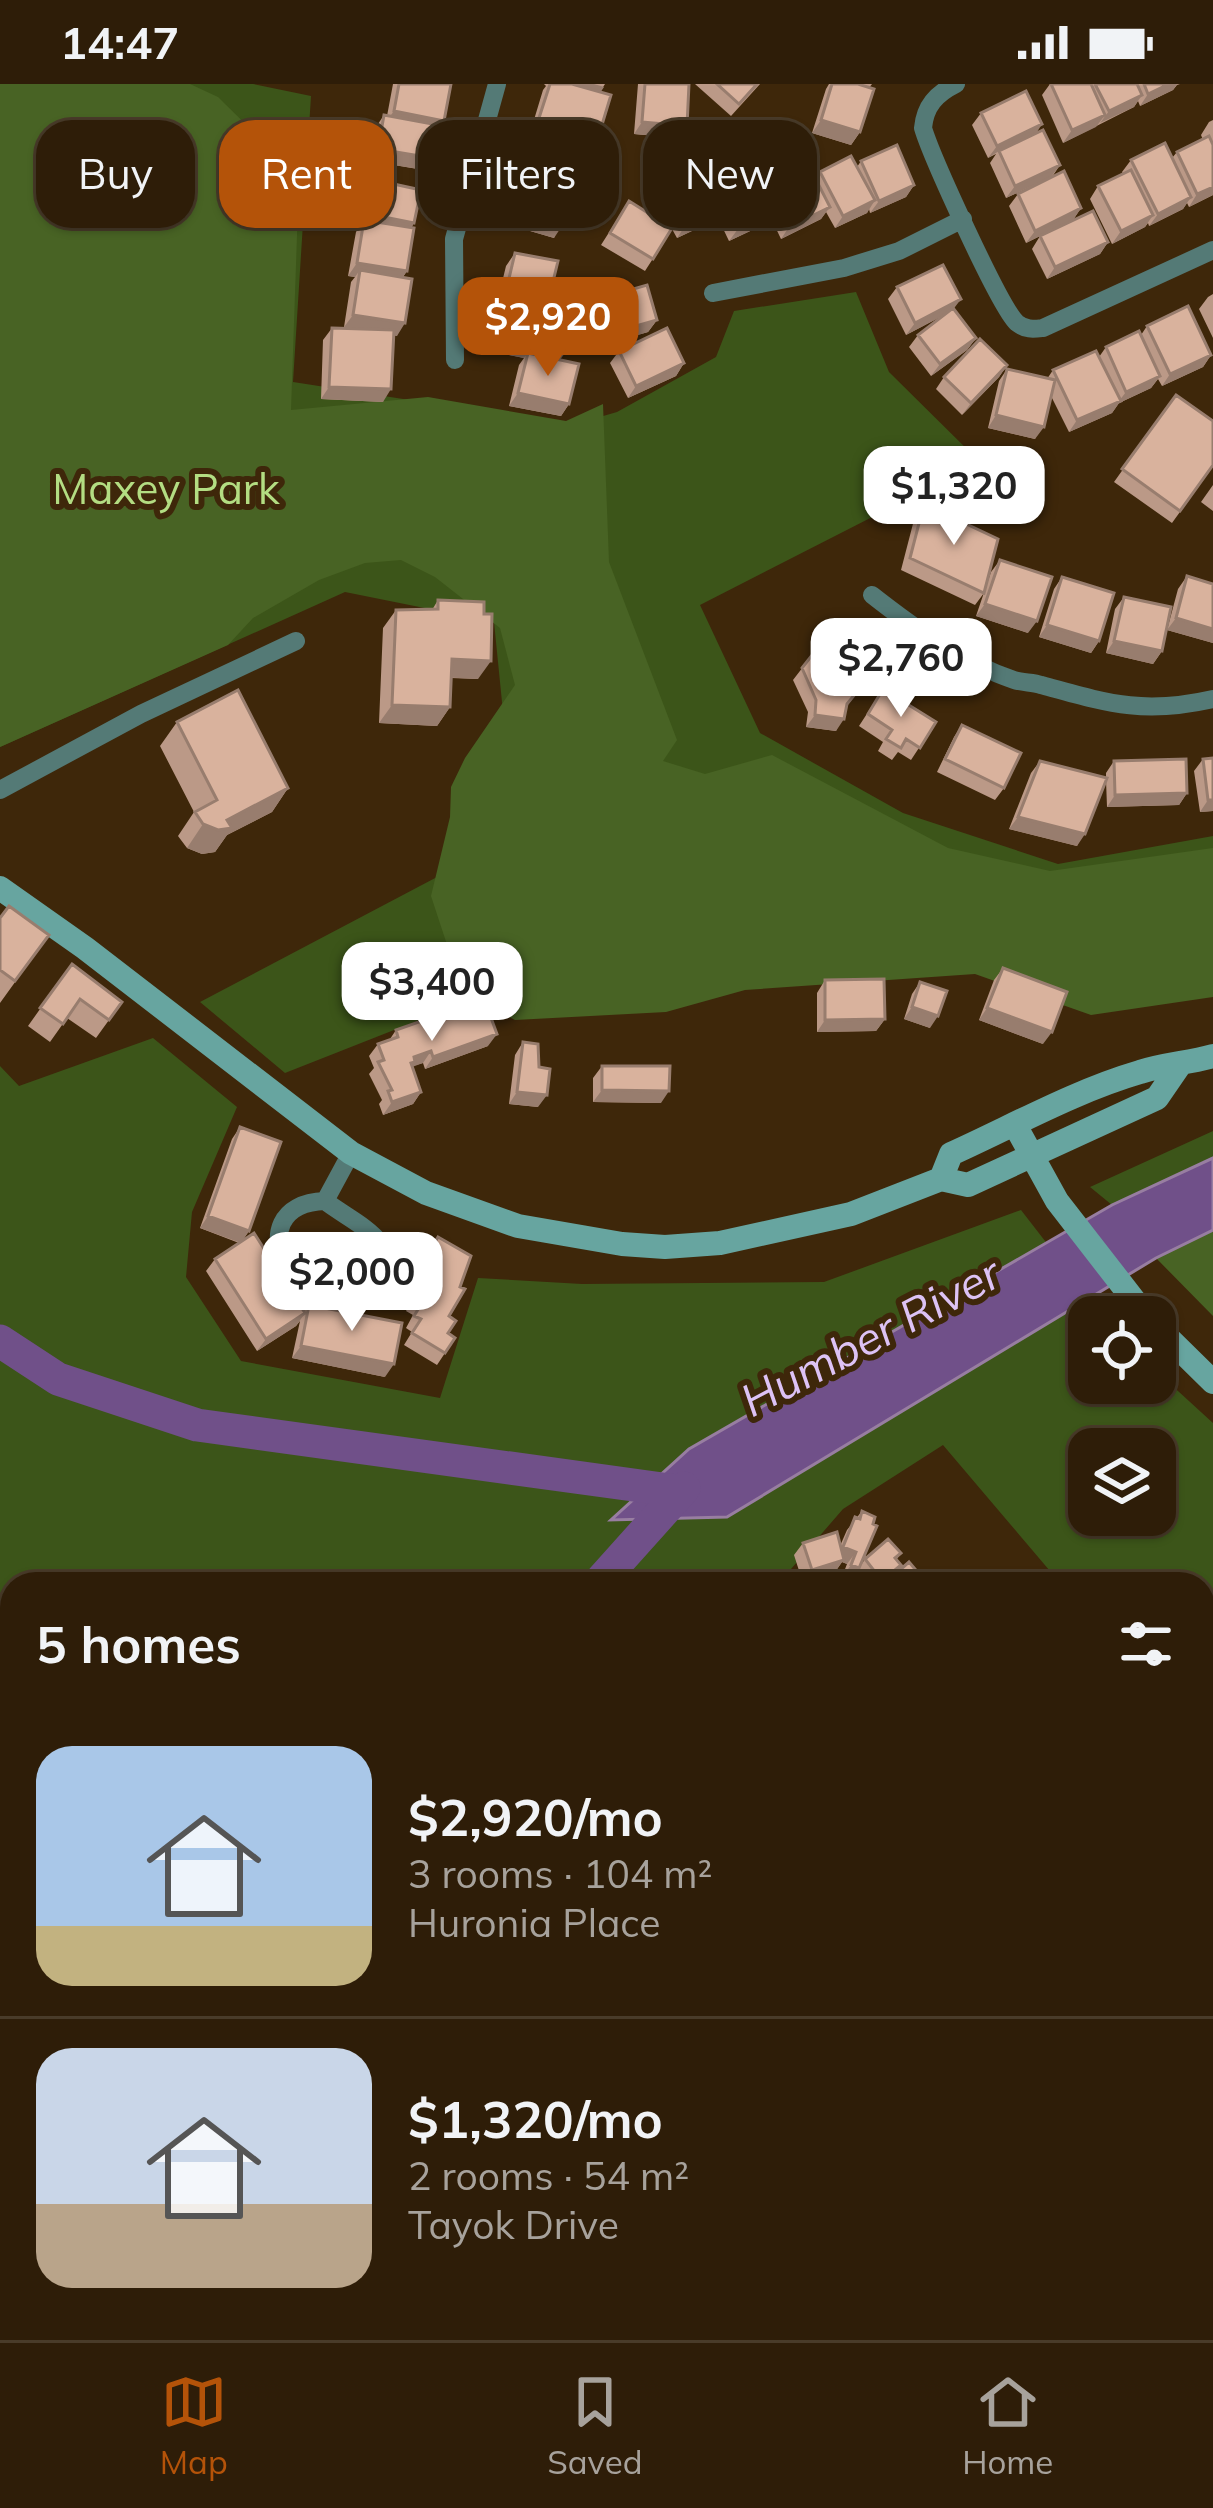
<!DOCTYPE html>
<html lang="en">
<head>
<meta charset="utf-8">
<style>
	:root { --surface:#2e1d08; --page:#3a2a16; --text:#f1f3f6; --muted:#a7a29c; --line:#493b29; --accent:#b45309 }
	body { margin:0; font-family:Mulish,sans-serif; background:var(--page); color:var(--text); height:100vh; display:flex; flex-direction:column; font-size:45px; white-space:nowrap }
	* { box-sizing:border-box; margin:0 }
	p { font-size:39px; color:var(--muted) }
	.icon { flex:none; width:66px; height:66px; fill:none; stroke:currentColor; stroke-width:2; stroke-linecap:round; stroke-linejoin:round }
	.map { position:relative; flex:1; overflow:hidden }
	.drawer { position:absolute; left:0px; top:1488px; width:1215px; height:768px; display:flex; flex-direction:column; background:var(--surface); border-radius:36px 36px 0 0; box-shadow:0 3px 9px #0004,0 0 0 3px var(--line) }
	.drawer>* { flex:none }
	.hud { position:absolute; left:36px; top:36px; width:1143px; height:108px; display:flex; gap:24px }
	.buttons { position:absolute; left:1068px; top:1212px; display:grid; gap:24px }
	.buttons a { display:grid; place-items:center; width:108px; height:108px; border-radius:24px; background:var(--surface); box-shadow:0 3px 9px #0004,0 0 0 3px var(--line); font-size:60px }
	.price { position:absolute; translate:-50% -102px; padding:0 27px; border-radius:24px; background:#fff; color:#222; font-size:39px; line-height:78px; filter:drop-shadow(0 3px 6px #0008) }
	.price::after { content:''; position:absolute; left:50%; top:72px; width:36px; height:27px; margin-left:-18px; background:inherit; clip-path:polygon(0 0,100% 0,50% 100%) }
	.price.active { background:var(--accent); color:#fff }
	ul { padding:0; list-style:none }
	li { display:flex; align-items:center; gap:36px; height:300px; padding:0 36px }
	li+li { border-top:3px solid var(--line) }
	li span { display:grid; place-items:center; flex:none; width:336px; height:240px; border-radius:36px; color:#555 }
	li>.icon { margin-inline-start:auto }
	span .icon { width:144px; height:144px; fill:#fffc; stroke-width:1 }
	li b { font-size:51px }
	h2 { display:flex; justify-content:space-between; align-items:center; height:144px; padding:0 36px; font-size:51px }
	.chip { padding:0 42px; border-radius:36px; background:var(--surface); box-shadow:0 3px 9px #0004,0 0 0 3px var(--line); font-size:42px; line-height:108px }
	.chip.active { background:var(--accent); color:#fff }
	.status { display:flex; justify-content:space-between; align-items:center; height:84px; padding:0 60px; background:var(--surface); direction:ltr }
	.status svg { height:33px; fill:currentColor }
	.dock { display:flex; justify-content:space-around; align-items:center; height:168px; border-top:3px solid var(--line); background:var(--surface); font-size:33px; color:var(--muted) }
	.dock a { display:grid; justify-items:center; gap:6px }
	.dock .active { color:var(--accent) }
	.map>svg:first-child { display:block }
	.green { fill:#3c5519; fill-rule:evenodd }
	.forest { fill:#486324 }
	.water { fill:#705089; stroke:#987ea1; stroke-width:3 }
	.lines { fill:none; stroke-linecap:round; stroke-linejoin:round }
	.river { stroke:#705089; stroke-width:33 }
	.street { stroke:#547a76; stroke-width:18 }
	.secondary { stroke:#67a5a0; stroke-width:24 }
	.wall { fill:#bb9987 }
	.shaded-wall { fill:#987d6e }
	.building { fill:#d9b29d; stroke:#987d6e; stroke-width:3 }
	.labels { text-anchor:middle; dominant-baseline:central; stroke-width:12; stroke-linejoin:round; paint-order:stroke }
	.park-label { font-size:42px; fill:#b3dd82; stroke:#3e270a }
	.water-label { font-size:45px; font-style:italic; fill:#ddc2f5; stroke:#3e270a }
</style>
</head>
<body>
<div class="status"><b>14:47</b><svg viewBox="0 0 49 12"><path d="M0 12V9h3v3zM5 12V6h3v6zM10 12V3h3v9zM15 12V0h3v12zM26 1h20v11H26zM47 4h2v5h-2z"/></svg></div>
<div class="map">
<svg width="1213" height="2256" viewBox="0 0 1213 2256">
	<rect width="100%" height="100%" fill="#3e270a"/>
	<path class="green" d="M0,0H253L311,12L293,298L572,341L617,328L716,273L734,227L856,208L889,288L980,378L700,521L760,649L903,729L1058,780L1213,752V894L503,628L494,538L345,508L0,663Z
		M475,773L493,907L285,989L200,918Z
		M153,954L237,1023L192,1128L186,1193L241,1277L440,1314L478,1194L582,1200L824,1198L1021,1126L1104,1233H1089V1299H1155V1286L1213,1339V1511L1203,1518V1500H1061L943,1361L843,1425L778,1500H12V1874L0,1859V982L19,1002ZM1089,1365H1155V1431H1089Z
		M1213,1047V1074L1112,1121L1090,1103Z
		M12,2132V2244H401L390,2256H0V2142Z"/>
	<path class="forest" d="M0,0H190L218,13L299,93L291,326L428,313L566,337L603,320L609,478L677,656L663,677L705,690L772,671L948,764L1050,787L1213,764V913L1091,931L975,890L745,906L666,928L515,936L480,919L456,888L431,812L450,733L451,703L465,674L515,601L500,544L435,493L401,476L365,479L319,496L253,534L228,561L0,663Z
		M1213,1146V1232L1156,1174Z
		M0,1609L12,1623V1873L0,1863Z
		M12,2210V2244H149L142,2256H0V2225Z"/>
	<path class="water" d="M1213,1074V1146L1156,1174L727,1433L611,1436L689,1365L1112,1121Z"/>
	<g class="lines">
		<path class="river" d="M0,1257L58,1295L197,1341L677,1407
			M598,1500L684,1404
			M327,2256L341,2244"/>
		<path class="street" d="M956,0C936,10 925,22 923,44C931,71 1000,224 1017,239C1026,246 1033,245 1043,244L1213,166
			M713,209L844,184L899,167L963,135
			M455,276L454,155L497,0
			M872,511C914,544 963,579 1014,596C1023,599 1033,598 1041,601C1107,619 1143,631 1213,615
			M0,706L141,630L296,557
			M325,1117C358,1142 400,1155 386,1202C295,1257 231,1120 325,1117Z
			M325,1117L351,1069
			M1203,1901L1213,1915
			M1203,2185L1213,2177
			M1118,2256L1133,2244"/>
		<path class="secondary" d="M0,804L85,864L351,1069L426,1109L518,1142L622,1160L665,1163L720,1159L851,1130L941,1095L968,1101L1157,1014L1179,982
			M1015,1041L1057,1117L1147,1233
			M941,1095L951,1070C1013,1042 1075,1007 1140,988C1164,980 1189,979 1213,972
			M1155,1241L1213,1298
			M1203,1806L1213,1796
			M720,2256L733,2244"/>
	</g>
	<path class="wall" d="M393,0H451L424,86L370,77L376,43L384,31L387,32Z
		M544,0H605L600,8L598,54L588,66L554,154L503,139L515,104L518,99H515L527,57L532,50L530,49L543,6L546,2Z
		M638,0H689L687,42L678,54L634,50Z
		M695,0H760L731,32Z
		M829,0H872L869,4L860,48L851,61L812,49L826,5Z
		M1050,0H1180L1177,1L1173,6L1140,22L1138,17L1134,23L1063,59L1042,11Z
		M981,29L1060,81L1052,93L1081,124L1073,136L1108,158L1100,170L1047,195L1032,165L1040,152L1026,159L1009,122L1018,110L1048,95L1006,114L990,79L996,70L988,74L972,41Z
		M1213,36V111L1189,123L1187,119L1183,125L1149,142L1148,139L1145,143L1112,160L1090,115L1098,102L1123,90L1122,88L1131,76L1172,74L1177,68L1203,56L1201,51L1209,38Z
		M861,77L914,101L906,113L870,129L869,125L867,129L835,144L826,128L821,135L781,155L771,134L767,139L729,157L716,130L709,139L677,154L672,145L645,187L601,161L629,117L671,143L655,111L664,99L706,103L713,95L763,100L766,96L815,94L820,88L857,83Z
		M366,94L414,139L411,144L407,187L403,193L397,252L394,251L383,318L321,315L323,256L332,244L357,245L344,243L351,198L355,193L348,192L356,148L360,142L350,140L357,107Z
		M515,169L546,218L569,320L561,332L509,322L519,281L524,274L509,271L518,227L520,223L497,219L506,182Z
		M897,203L976,254L967,266L931,292L909,263L918,251L942,232L906,251L888,215Z
		M1213,210V254L1199,225L1208,213Z
		M605,213L657,236L648,248L607,260L597,225Z
		M1147,242L1211,271L1203,283L1162,302L1158,295L1151,304L1119,319L1112,329L1069,348L1051,312L1035,355L988,344L999,297L1007,285L1047,295L1053,286L1099,273L1106,263L1141,251Z
		M619,267L684,279L676,292L628,314L610,279Z
		M1007,281L999,293L962,331L936,305L944,293Z
		M1176,311L1213,382L1172,439L1114,398Z
		M1213,401V427L1201,418Z
		M924,420L984,509L975,521L901,486L915,432Z
		M1000,476L1028,549L976,532L991,488Z
		M1187,492L1213,500V559L1167,546L1178,505Z
		M1062,493L1099,557L1091,569L1039,553L1054,505Z
		M1124,513L1162,567L1153,580L1106,569L1115,525Z
		M438,516L484,530L478,595L451,594L450,623L437,642L379,639L383,544L396,526H432Z
		M853,554L869,593L847,622L836,647L806,643L808,628L793,596L823,557L848,560Z
		M883,605L936,638L911,676L898,668L892,676L878,667L883,658L859,642Z
		M177,638L288,704L272,728L227,751L215,768L202,770L187,764L178,752L194,728L160,662Z
		M962,641L1004,704L995,716L937,688L954,653Z
		M1203,675L1213,727L1200,728L1194,687Z
		M1040,677L1106,694V689L1114,677L1187,709L1179,721L1107,723L1106,696L1077,762L1009,745L1031,689Z
		M0,834L49,851L0,919Z
		M72,880L122,918L96,954L67,934L50,958L28,942Z
		M1003,884L1043,960L979,936L994,896Z
		M825,896L885,935L876,947L817,948V909Z
		M920,898L930,944L904,935L912,910Z
		M396,946L488,962L425,985L423,979L412,982L421,1008L413,1020L383,1031L379,1020L382,1016L369,990L374,984L369,972L378,960L390,955Z
		M523,958L539,983L538,1023L509,1020L515,971Z
		M602,982L661,1019L593,1018V994Z
		M240,1043L249,1147L242,1157L304,1228L309,1221L385,1293L292,1274L300,1237L296,1242L257,1267L206,1187L215,1175L239,1159L200,1144L232,1055Z
		M438,1153L449,1232L445,1269L437,1281L404,1261L412,1248L406,1244L413,1231L406,1227L422,1199L417,1197L425,1183L421,1180Z
		M862,1427L861,1481L865,1475L901,1469L897,1475L901,1481L893,1493L884,1500H866L857,1488L851,1497L842,1493L847,1480L842,1478L835,1488L803,1499L794,1471L803,1459L840,1462L847,1446Z
		M1213,1837V1871L1203,1857V1847Z
		M1213,1987V2106L1207,2098L1211,2091L1203,2080V1996Z
		M816,2244H887L875,2256H826Z"/>
	<path class="shaded-wall" d="M550,0H594L604,3L596,15Z
		M1169,0H1177L1173,6L1140,22L1148,10Z
		M1142,11L1134,23L1100,39L1109,27Z
		M394,27L444,37L435,49L385,39Z
		M1105,31L1096,43L1063,59L1072,46Z
		M821,36L860,48L851,61L812,49Z
		M538,37L598,54L590,67L534,51L536,44L532,50L530,49Z
		M642,38L687,42L678,54L634,50Z
		M1042,40L1034,53L999,67L988,74L997,62Z
		M378,65L432,74L424,86L370,77Z
		M1060,81L1051,93L1006,114L1015,102Z
		M523,86L578,100L569,113L523,92L518,99H515Z
		M914,101L906,113L870,129L879,117Z
		M1213,103V111L1189,123L1197,110Z
		M1191,113L1183,125L1149,142L1158,130Z
		M875,116L867,129L835,144L843,132Z
		M830,123L821,135L781,155L789,143Z
		M1081,124L1073,136L1026,159L1035,147Z
		M512,127L562,142L554,154L503,139Z
		M718,127L709,139L677,154L685,142Z
		M776,127L767,139L729,157L738,145Z
		M359,128L414,139L406,152L364,136L360,142L350,140Z
		M1153,131L1145,143L1112,160L1121,147Z
		M1108,158L1100,170L1047,195L1055,183Z
		M357,179L407,187L398,200L360,186L355,193L348,192Z
		M506,207L549,214L540,227L526,214L520,223L497,219Z
		M961,215L952,227L906,251L915,239Z
		M353,231L405,239L397,252L344,243Z
		M657,236L648,248L607,260L615,248Z
		M976,254L967,266L931,292L940,280Z
		M517,259L565,269L556,281L528,269L524,274L509,271Z
		M1211,271L1203,283L1162,302L1170,290Z
		M684,279L676,292L628,314L636,302Z
		M1007,281L999,293L962,331L971,319Z
		M1160,292L1151,304L1119,319L1112,329L1069,348L1077,336L1119,317L1126,308Z
		M329,303L391,305L383,318L321,315Z
		M518,309L569,320L561,332L509,322Z
		M996,331L1044,343L1035,355L988,344Z
		M985,520L1037,537L1028,549L976,532Z
		M1176,534L1213,545V559L1167,546Z
		M1047,541L1099,557L1091,569L1039,553Z
		M1114,557L1162,567L1153,580L1106,569Z
		M452,575L491,577L478,595L439,593Z
		M392,621L450,623L437,642L379,639Z
		M815,631L844,635L836,647L806,643Z
		M288,704L272,728L227,751L215,768L202,770L187,764L203,740L227,736Z
		M1187,709L1179,721L1107,723L1115,711Z
		M1208,716H1213V727L1200,728Z
		M1018,733L1085,750L1077,762L1009,745Z
		M912,923L938,932L930,944L904,935Z
		M987,924L1052,948L1043,960L979,936Z
		M885,935L876,947L817,948L825,936Z
		M497,950L488,962L425,985L433,973Z
		M431,967L423,979L412,983L407,990L414,973Z
		M602,1006L669,1007L661,1019L593,1018Z
		M421,1008L413,1020L383,1031L392,1018Z
		M517,1008L547,1011L538,1023L509,1020Z
		M208,1132L249,1147L241,1159L200,1144Z
		M305,1229L296,1242L257,1267L266,1255Z
		M301,1262L394,1280L385,1293L292,1274Z
		M843,1463L856,1468L847,1480L842,1478L835,1488L803,1499L812,1486L835,1475Z
		M851,1481L859,1484L851,1497L842,1493Z
		M1213,1685V1692L1203,1698V1690Z
		M12,2039V2048L0,2052V2043Z
		M883,2244H887L875,2256H869Z
		M1053,2244H1058L1045,2256H1039Z"/>
	<path class="building" d="M399,0H451L444,37L394,27Z
		M550,0H572L611,11L598,54L538,37Z
		M645,0H689L687,42L642,38Z
		M717,0H757L739,20Z
		M832,0H858L874,5L860,48L821,36Z
		M1051,0H1091L1105,31L1072,46Z
		M1095,0H1137L1142,11L1109,27Z
		M1144,0H1169L1148,10Z
		M1026,7L1042,40L997,62L981,29Z
		M384,31L438,41L432,74L378,65Z
		M536,44L590,58L578,100L523,86Z
		M1043,46L1060,81L1015,102L999,67Z
		M1209,52L1213,61V103L1197,110L1177,68Z
		M1165,59L1191,113L1158,130L1131,76Z
		M897,61L914,101L879,117L861,77Z
		M851,72L875,116L843,132L820,88Z
		M806,76L830,123L789,143L766,96Z
		M751,77L776,127L738,145L713,95Z
		M696,83L718,127L685,142L664,99Z
		M1131,86L1153,131L1121,147L1098,102Z
		M1064,87L1081,124L1035,147L1018,110Z
		M523,92L573,107L562,142L512,127Z
		M366,94L421,106L414,139L359,128Z
		M629,117L672,144L653,175L610,149Z
		M1093,127L1108,158L1055,183L1040,152Z
		M364,136L414,144L407,187L357,179Z
		M515,169L558,177L549,214L506,207Z
		M943,181L961,215L915,239L897,203Z
		M360,186L412,195L405,239L353,231Z
		M647,201L657,236L615,248L605,213Z
		M526,214L574,224L565,269L517,259Z
		M1188,222L1211,271L1170,290L1147,242Z
		M953,224L976,254L940,280L918,251Z
		M332,244L394,246L391,305L329,303Z
		M667,244L684,279L636,302L619,267Z
		M1139,247L1160,292L1126,308L1106,263Z
		M980,255L1007,281L971,319L944,293Z
		M1096,267L1121,317L1077,336L1053,286Z
		M528,269L579,280L569,320L518,309Z
		M1007,285L1055,296L1044,343L996,331Z
		M1176,311L1213,337V381L1180,427L1122,385Z
		M924,420L998,455L984,509L910,474Z
		M1000,476L1052,493L1037,537L985,520Z
		M1187,492L1213,500V545L1176,534Z
		M1062,493L1114,509L1099,557L1047,541Z
		M1124,513L1171,523L1162,567L1114,557Z
		M438,516L484,518V530H492L491,577L452,575L450,623L392,621L396,526L438,525Z
		M853,554L875,556L872,577L862,575L869,593L847,620L844,635L815,631L816,616L802,584L823,557L851,561Z
		M883,605L936,638L920,664L906,655L901,664L886,655L892,646L868,630Z
		M238,606L288,704L227,736L232,744L218,746L203,740L195,728L217,716L177,638Z
		M962,641L1021,669L1004,704L945,675Z
		M1213,674V716H1208L1203,675Z
		M1186,675L1187,709L1115,711L1114,677Z
		M1040,677L1107,694L1085,750L1018,733Z
		M9,822L49,851L15,897L0,886V834Z
		M72,880L122,918L109,936L80,915L63,940L40,924Z
		M1003,884L1067,908L1052,948L987,924Z
		M884,895L885,935L825,936V896Z
		M920,898L947,907L938,932L912,923Z
		M484,915L497,950L433,973L431,967L414,973L415,978L411,979L421,1008L392,1018L388,1007L392,1006L378,978L384,976L378,960L398,953L396,946Z
		M523,958L538,960L539,983L550,985L547,1011L517,1008Z
		M602,982H670L669,1007L602,1006Z
		M240,1043L281,1058L249,1147L208,1132Z
		M254,1149L305,1229L266,1255L215,1175Z
		M438,1153L471,1172L460,1203L465,1205L449,1232L456,1237L448,1249L455,1254L445,1269L412,1249L421,1235L414,1232L422,1219L414,1214L431,1187L426,1184L434,1171L429,1168Z
		M309,1221L402,1239L394,1280L301,1262Z
		M862,1427L875,1433L873,1440L877,1442L859,1484L851,1481L856,1468L843,1463L855,1433L860,1435Z
		M837,1448L844,1476L812,1486L803,1459Z
		M888,1455L901,1469L895,1474L901,1481L882,1497L865,1475Z
		M909,1478L926,1498L924,1500H884Z
		M1203,1656L1213,1669V1685L1203,1690Z
		M12,1964V2039L0,2043V1969Z
		M1213,1987V2070L1203,2057V1996Z
		M0,2053L12,2058V2077L0,2110Z
		M1203,2099L1213,2110L1203,2121Z
		M1203,2235L1213,2247L1211,2256H1174L1189,2244H1203Z
		M781,2244H808L819,2256H781L775,2249Z
		M835,2244H883L869,2256H845Z
		M963,2244H1053L1039,2256H950Z
		M627,2246L637,2256H617Z"/>
	<g class="labels">
		<g class="park-label">
			<text x="166" y="404">Maxey Park</text>
		</g>
		<g class="water-label">
			<text transform="translate(870 1252) rotate(-28)">Humber River</text>
		</g>
	</g>
</svg>
<div class="buttons">
<a><svg class="icon" aria-label="locate" viewBox="0 0 24 24"><circle cx="12" cy="12" r="6"/><path d="M12 2v4M12 18v4M2 12h4M18 12h4"/></svg></a>
<a><svg class="icon" aria-label="layers" viewBox="0 0 24 24"><path d="M12 4l9 5-9 5-9-5zM3 14l9 5 9-5"/></svg></a>
</div>
<b class="price active" style="left:548px;top:295px">$2,920</b>
<b class="price" style="left:954px;top:464px">$1,320</b>
<b class="price" style="left:901px;top:636px">$2,760</b>
<b class="price" style="left:432px;top:960px">$3,400</b>
<b class="price" style="left:352px;top:1250px">$2,000</b>
<div class="hud">
<a class="chip">Buy</a>
<a class="chip active">Rent</a>
<a class="chip">Filters</a>
<a class="chip">New</a>
</div>
<section class="drawer">
<h2>5 homes<svg class="icon" aria-label="filters" viewBox="0 0 24 24"><path d="M4 7h16M4 17h16"/><circle cx="9" cy="7" r="2"/><circle cx="15" cy="17" r="2"/></svg></h2>
<ul>
<li><span style="background:linear-gradient(#a9c7e8 75%,#c2b280 0)"><svg class="icon" aria-label="home" viewBox="0 0 24 24"><path d="M3 11l9-7 9 7M6 9v11h12V9"/></svg></span><div><b>$2,920/mo</b><p>3 rooms · 104 m²</p><p>Huronia Place</p></div></li>
<li><span style="background:linear-gradient(#c9d6e8 65%,#b9a48a 0)"><svg class="icon" aria-label="home" viewBox="0 0 24 24"><path d="M3 11l9-7 9 7M6 9v11h12V9"/></svg></span><div><b>$1,320/mo</b><p>2 rooms · 54 m²</p><p>Tayok Drive</p></div></li>
</ul>
</section>
</div>
<nav class="dock">
<a class="active"><svg class="icon" aria-label="map" viewBox="0 0 24 24"><path d="M3 6l6-2 6 2 6-2v14l-6 2-6-2-6 2zM9 4v14M15 6v14"/></svg>Map</a>
<a><svg class="icon" aria-label="saved" viewBox="0 0 24 24"><path d="M7 4h10v16l-5-4-5 4z"/></svg>Saved</a>
<a><svg class="icon" aria-label="home" viewBox="0 0 24 24"><path d="M3 11l9-7 9 7M6 9v11h12V9"/></svg>Home</a>
</nav>
</body>
</html>
